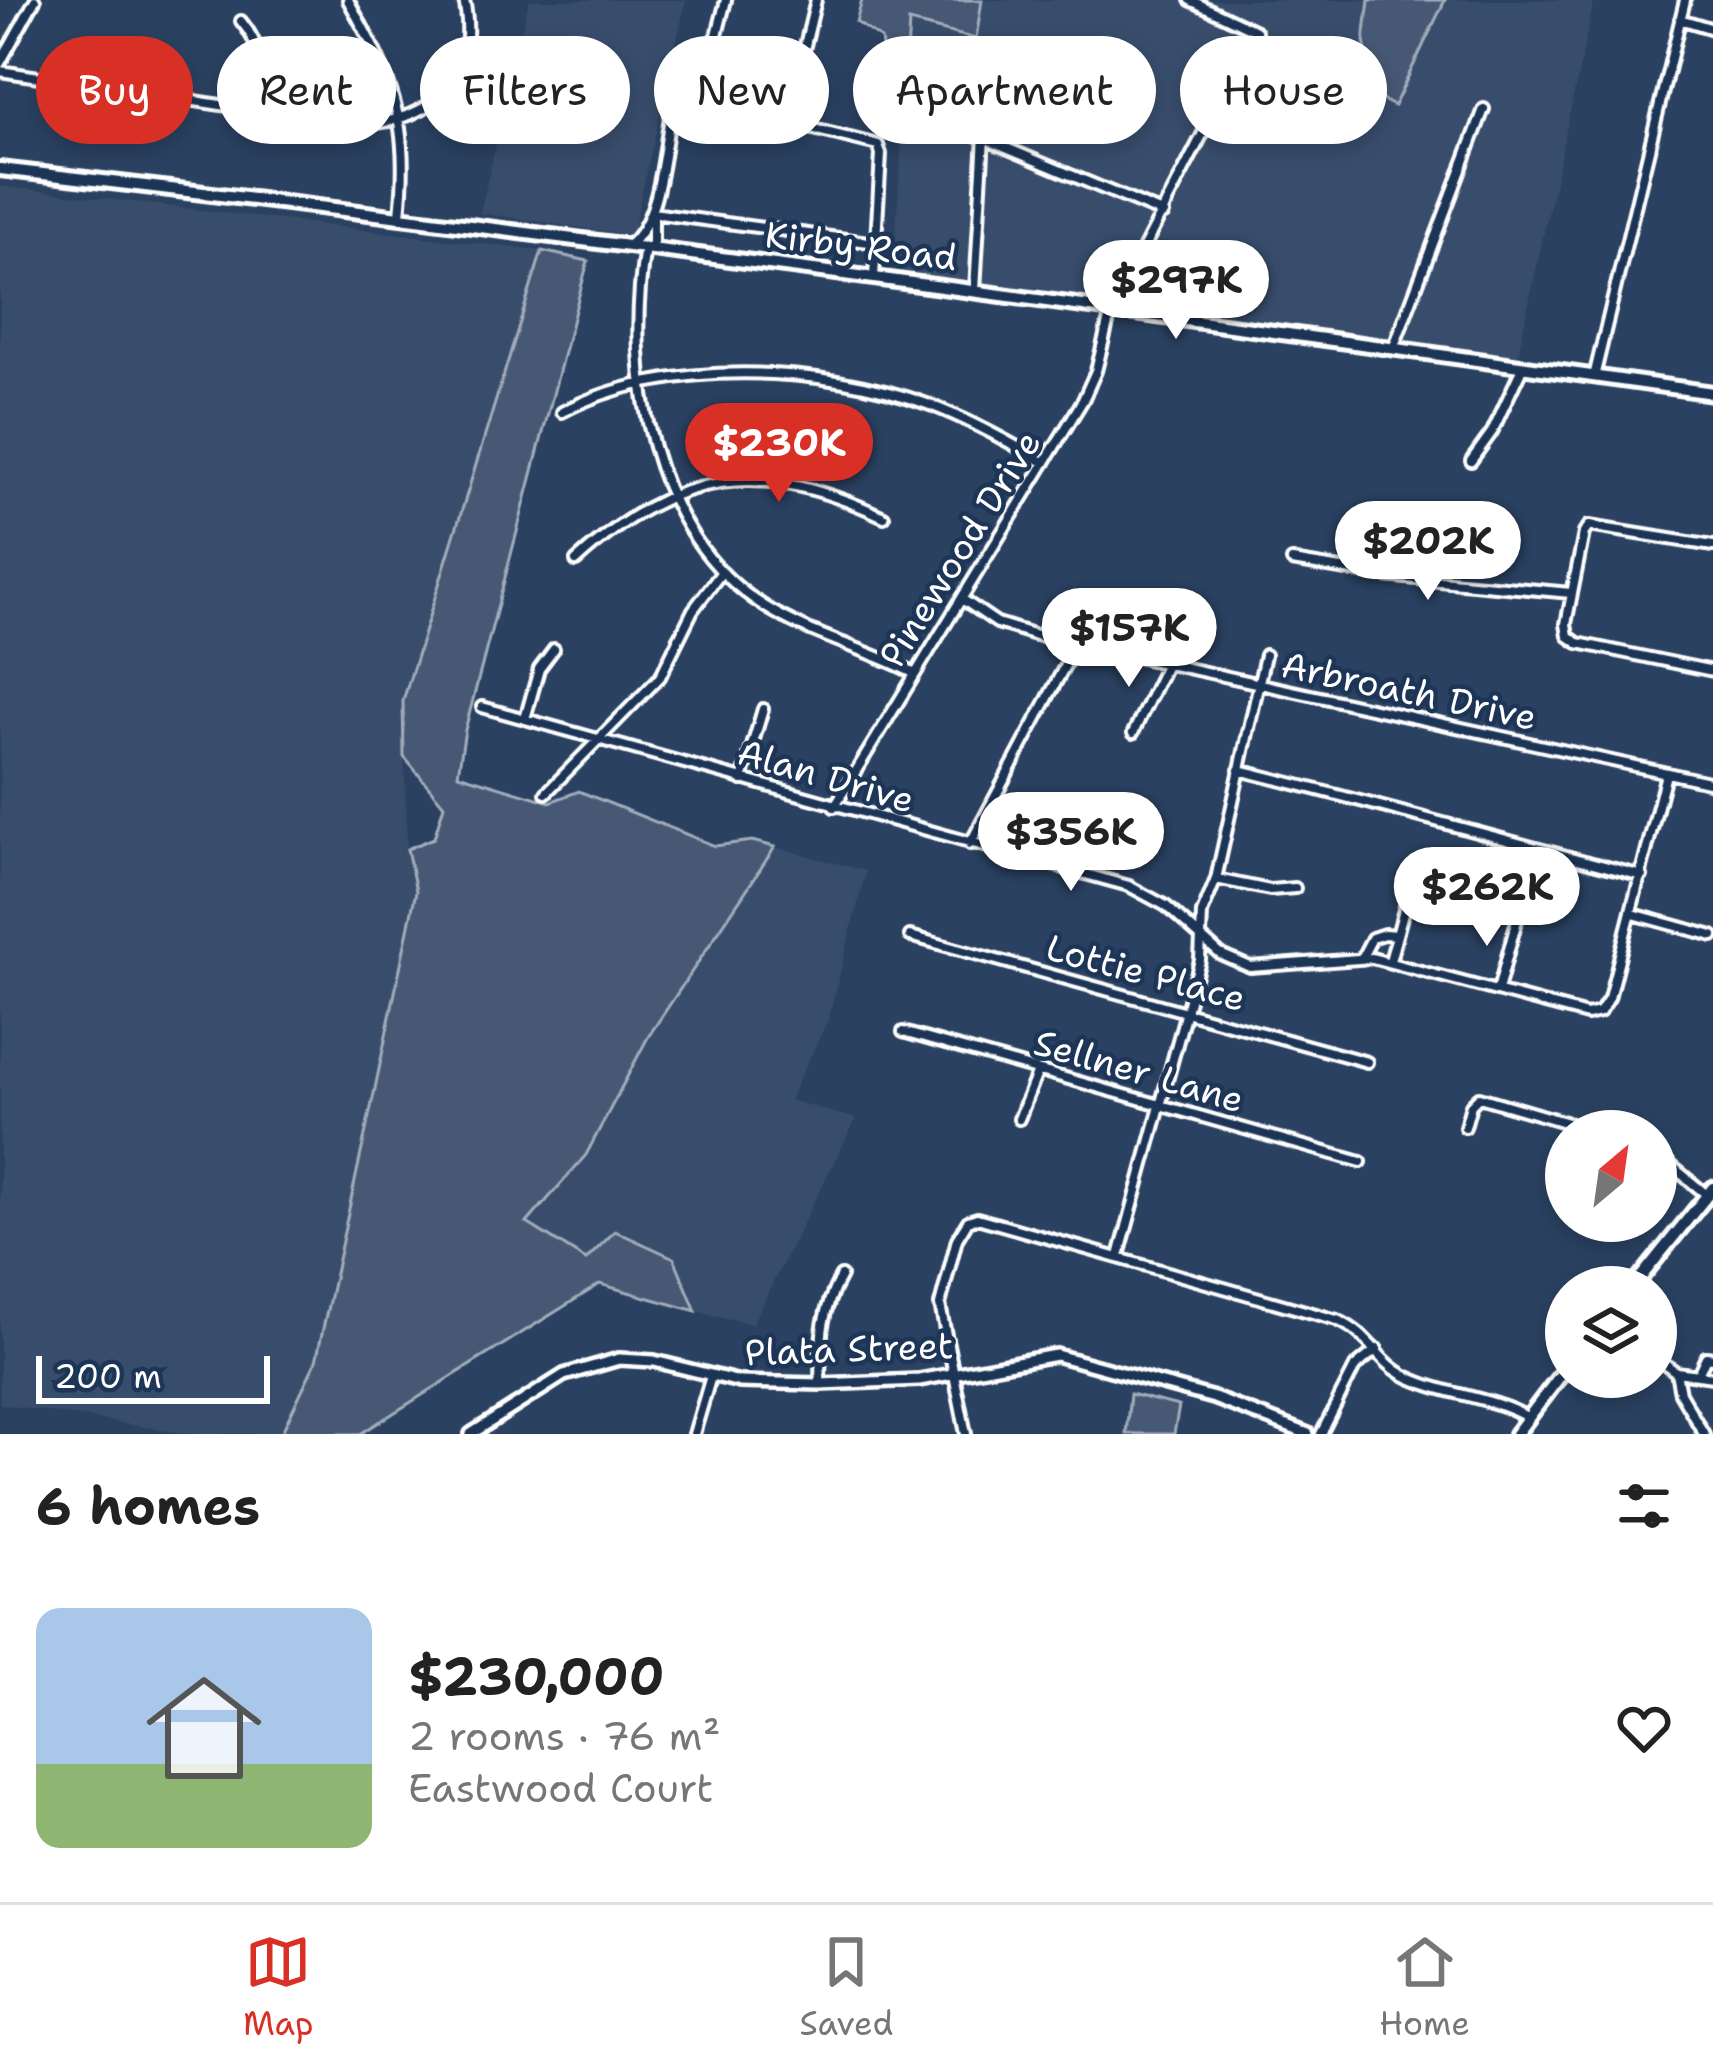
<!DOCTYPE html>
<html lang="en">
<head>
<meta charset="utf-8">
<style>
	:root { --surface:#fff; --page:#f2f2f2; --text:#222; --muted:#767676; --line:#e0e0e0; --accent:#d93025 }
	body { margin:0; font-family:"Shantell Sans",sans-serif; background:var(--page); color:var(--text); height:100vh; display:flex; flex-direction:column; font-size:45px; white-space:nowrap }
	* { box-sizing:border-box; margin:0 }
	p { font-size:39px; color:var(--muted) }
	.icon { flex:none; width:66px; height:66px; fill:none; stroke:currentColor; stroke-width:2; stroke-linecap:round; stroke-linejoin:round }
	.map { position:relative; height:1434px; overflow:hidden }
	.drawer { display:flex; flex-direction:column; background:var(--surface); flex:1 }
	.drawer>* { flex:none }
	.hud { position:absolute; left:36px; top:36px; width:1641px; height:108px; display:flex; gap:24px }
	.needle { width:78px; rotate:29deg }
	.tools { position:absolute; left:1545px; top:1110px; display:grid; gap:24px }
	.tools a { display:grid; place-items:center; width:132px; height:132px; border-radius:50%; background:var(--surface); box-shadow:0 6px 18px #0003; font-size:60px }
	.scale { position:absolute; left:36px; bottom:30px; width:234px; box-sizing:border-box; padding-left:12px; border:6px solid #fff; border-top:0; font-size:33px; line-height:42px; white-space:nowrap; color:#fff; -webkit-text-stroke:9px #1d3557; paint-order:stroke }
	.price { position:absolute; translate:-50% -102px; padding:0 27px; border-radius:42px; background:#fff; color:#222; font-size:39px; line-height:78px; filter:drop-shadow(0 3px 6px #0008) }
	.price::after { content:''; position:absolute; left:50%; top:72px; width:36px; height:27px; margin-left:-18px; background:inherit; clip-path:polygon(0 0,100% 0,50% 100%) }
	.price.selected { background:var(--accent); color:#fff }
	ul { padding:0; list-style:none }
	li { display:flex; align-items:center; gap:36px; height:300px; padding:0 36px }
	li+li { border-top:3px solid var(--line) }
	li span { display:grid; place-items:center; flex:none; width:336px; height:240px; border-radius:24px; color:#555 }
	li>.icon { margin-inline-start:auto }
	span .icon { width:144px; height:144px; fill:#fffc; stroke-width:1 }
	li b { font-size:51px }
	h2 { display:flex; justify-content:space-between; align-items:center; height:144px; padding:0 36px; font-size:51px }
	.chip { padding:0 42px; border-radius:54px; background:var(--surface); box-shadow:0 6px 18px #0003; font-size:42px; line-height:108px }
	.chip.selected { background:var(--accent); color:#fff }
	.tab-bar { display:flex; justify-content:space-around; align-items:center; height:168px; border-top:3px solid var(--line); background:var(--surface); font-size:33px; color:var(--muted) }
	.tab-bar a { display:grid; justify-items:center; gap:6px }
	.tab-bar .selected { color:var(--accent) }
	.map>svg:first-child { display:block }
	.built { fill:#394e6c }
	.green { fill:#465975; stroke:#a2acba; stroke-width:3 }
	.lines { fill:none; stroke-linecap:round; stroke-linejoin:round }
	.minor-casing { stroke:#fff; stroke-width:16 }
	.tertiary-casing { stroke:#fff; stroke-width:18 }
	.secondary-casing { stroke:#fff; stroke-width:20 }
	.minor { stroke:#1d3557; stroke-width:8 }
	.tertiary { stroke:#1d3557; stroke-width:9 }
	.secondary { stroke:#1d3557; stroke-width:10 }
	.labels { text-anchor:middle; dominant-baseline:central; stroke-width:9; stroke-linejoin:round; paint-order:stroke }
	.street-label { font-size:36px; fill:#fff; stroke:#1d3557 }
</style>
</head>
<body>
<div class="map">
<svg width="1713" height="1434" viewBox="0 0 1713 1434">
	<rect width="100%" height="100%" fill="#2a4161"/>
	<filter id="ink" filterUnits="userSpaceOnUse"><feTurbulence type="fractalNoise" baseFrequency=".00833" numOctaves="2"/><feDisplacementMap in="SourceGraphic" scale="24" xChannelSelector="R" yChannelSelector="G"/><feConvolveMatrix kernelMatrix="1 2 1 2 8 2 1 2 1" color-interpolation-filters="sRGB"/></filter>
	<g filter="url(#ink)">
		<path class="built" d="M529,0H686L632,235L480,213Z
			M982,0H1369L1364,41L1420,54L1445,0H1594L1517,358L898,270L894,266L909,22L975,39Z
			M0,186L542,251L468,503L403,701L407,849L416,891L316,1361L281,1434H189L0,1404Z
			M775,847L866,871L828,1020L789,1100L856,1119L752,1324L696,1311L674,1258L615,1231L586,1261L527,1223L586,1155L648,1037Z"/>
		<path class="green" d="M862,0H982L976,39L909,22L903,122L892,121L881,39L856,22Z
			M1369,0H1445L1394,106L1374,95L1364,41Z
			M542,251L588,261L465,730L458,774L550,802L579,791L715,846L752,841L775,847L648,1037L586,1155L527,1223L586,1260L615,1231L674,1258L696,1311L600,1284L360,1434H281L316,1361L372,1103L416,891L407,849L434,838L444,805L404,757L403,701Z
			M1130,1394L1179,1406L1174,1434H1126Z"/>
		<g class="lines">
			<defs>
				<path id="minor" d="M348,0C393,81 410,121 400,215
					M1680,19L1713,29
					M241,21C265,49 262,78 263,112
					M0,63L35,0
					M925,64L976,91L979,134
					M0,71L344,124C423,129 482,84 464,0
					M913,81L978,109
					M700,101L726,0
					M906,106L1164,214
					M787,120L816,0
					M652,213L876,243
					M653,214V249
					M628,246C662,220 663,148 672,107L684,97L878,145L881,154L874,277
					M645,248C624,372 650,534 764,606C811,636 866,648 915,674
					M975,290L984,136
					M1393,349L1484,109
					M1594,377L1685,0
					M562,412C663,358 823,365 930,405C970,420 1008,441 1045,463
					M1471,461L1492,432L1522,368
					M1713,546L1589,526L1584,533L1566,624L1568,636L1578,643L1713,671
					M576,561C677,469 761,459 884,517
					M1292,561L1384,576L1571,593
					M962,599L997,623L1036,635L1713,783
					M482,707L1129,886L1166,906L1220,954L1250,967L1372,958L1587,1015L1600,1012L1609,998L1666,774
					M525,719L539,669L554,649
					M1133,733L1166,665
					M1239,770C1374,803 1507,841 1642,876
					M742,780L763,709
					M546,793L660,677L693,610L721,573
					M834,807L1083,400L1096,371L1111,311L1256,31L1190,0
					M970,844L1076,645
					M1077,873L1109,805
					M1216,879L1270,890L1295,888
					M1633,914L1713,936
					M910,936L1367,1062
					M1362,957L1372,938L1384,934L1397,935
					M1390,961L1409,891
					M1498,990L1517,920
					M903,1032L1361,1162
					M1019,1119L1038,1071
					M1465,1127L1471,1105L1479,1097L1595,1131
					M1656,1153L1707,1195
					M1119,1256L1200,960L1202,913L1216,879L1265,655
					M1656,1357L1676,1372L1680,1393L1704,1434
					M1676,1372L1713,1377
					M1698,1374L1706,1357L1713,1358
					M820,1384C821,1340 819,1315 841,1276
					M694,1434L711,1376
					M966,1434L940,1305L957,1239L968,1221L977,1218L1337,1320C1371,1335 1376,1359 1402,1374C1441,1395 1488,1395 1527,1417
					M1321,1434L1355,1367L1377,1349"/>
				<path id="tertiary" d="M471,1434L564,1375L619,1359L654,1361L740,1382L820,1384L919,1380L1056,1355L1214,1398L1308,1434"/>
				<path id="secondary" d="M0,169C572,235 1143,313 1713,393
					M1633,1287L1713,1188
					M1516,1434L1566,1368"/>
			</defs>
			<use href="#minor" class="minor-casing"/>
			<use href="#tertiary" class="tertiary-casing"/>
			<use href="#secondary" class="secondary-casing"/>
			<use href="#minor" class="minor"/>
			<use href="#tertiary" class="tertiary"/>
			<use href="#secondary" class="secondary"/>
		</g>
	</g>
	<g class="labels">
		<g class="street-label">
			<text transform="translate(861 246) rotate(7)">Kirby Road</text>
			<text transform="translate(960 549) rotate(-58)">Pinewood Drive</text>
			<text transform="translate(1409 691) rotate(12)">Arbroath Drive</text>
			<text transform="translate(826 776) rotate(16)">Alan Drive</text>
			<text transform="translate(1146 973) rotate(15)">Lottie Place</text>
			<text transform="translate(1139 1071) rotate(16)">Sellner Lane</text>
			<text transform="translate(849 1349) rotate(-2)">Plata Street</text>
		</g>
	</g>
</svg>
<div class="tools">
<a><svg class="needle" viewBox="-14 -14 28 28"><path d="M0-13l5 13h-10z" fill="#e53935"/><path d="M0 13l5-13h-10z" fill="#767676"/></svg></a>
<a><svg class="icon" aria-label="layers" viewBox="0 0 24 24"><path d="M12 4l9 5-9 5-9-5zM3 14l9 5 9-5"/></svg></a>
</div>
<div class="scale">200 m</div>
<b class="price" style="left:1176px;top:342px">$297K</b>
<b class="price selected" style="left:779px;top:505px">$230K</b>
<b class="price" style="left:1428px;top:603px">$202K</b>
<b class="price" style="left:1129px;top:690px">$157K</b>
<b class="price" style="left:1071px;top:894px">$356K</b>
<b class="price" style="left:1487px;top:949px">$262K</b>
<div class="hud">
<a class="chip selected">Buy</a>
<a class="chip">Rent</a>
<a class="chip">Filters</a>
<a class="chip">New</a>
<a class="chip">Apartment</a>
<a class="chip">House</a>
</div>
</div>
<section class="drawer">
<h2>6 homes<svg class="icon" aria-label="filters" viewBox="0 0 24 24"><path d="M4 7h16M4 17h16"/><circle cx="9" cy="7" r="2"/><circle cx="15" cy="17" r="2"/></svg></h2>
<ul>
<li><span style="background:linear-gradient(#a9c7e8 65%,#8fb573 0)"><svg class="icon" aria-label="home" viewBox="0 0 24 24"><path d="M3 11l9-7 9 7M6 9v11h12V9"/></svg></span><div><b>$230,000</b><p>2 rooms · 76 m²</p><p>Eastwood Court</p></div><svg class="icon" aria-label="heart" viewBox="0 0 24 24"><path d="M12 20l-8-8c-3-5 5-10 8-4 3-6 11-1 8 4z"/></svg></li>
</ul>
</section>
<nav class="tab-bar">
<a class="selected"><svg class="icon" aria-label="map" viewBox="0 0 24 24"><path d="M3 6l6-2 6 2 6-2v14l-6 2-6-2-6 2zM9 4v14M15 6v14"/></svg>Map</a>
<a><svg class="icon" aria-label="saved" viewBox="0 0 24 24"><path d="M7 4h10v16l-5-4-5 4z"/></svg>Saved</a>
<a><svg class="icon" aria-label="home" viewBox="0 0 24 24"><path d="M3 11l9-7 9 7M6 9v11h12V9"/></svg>Home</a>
</nav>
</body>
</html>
